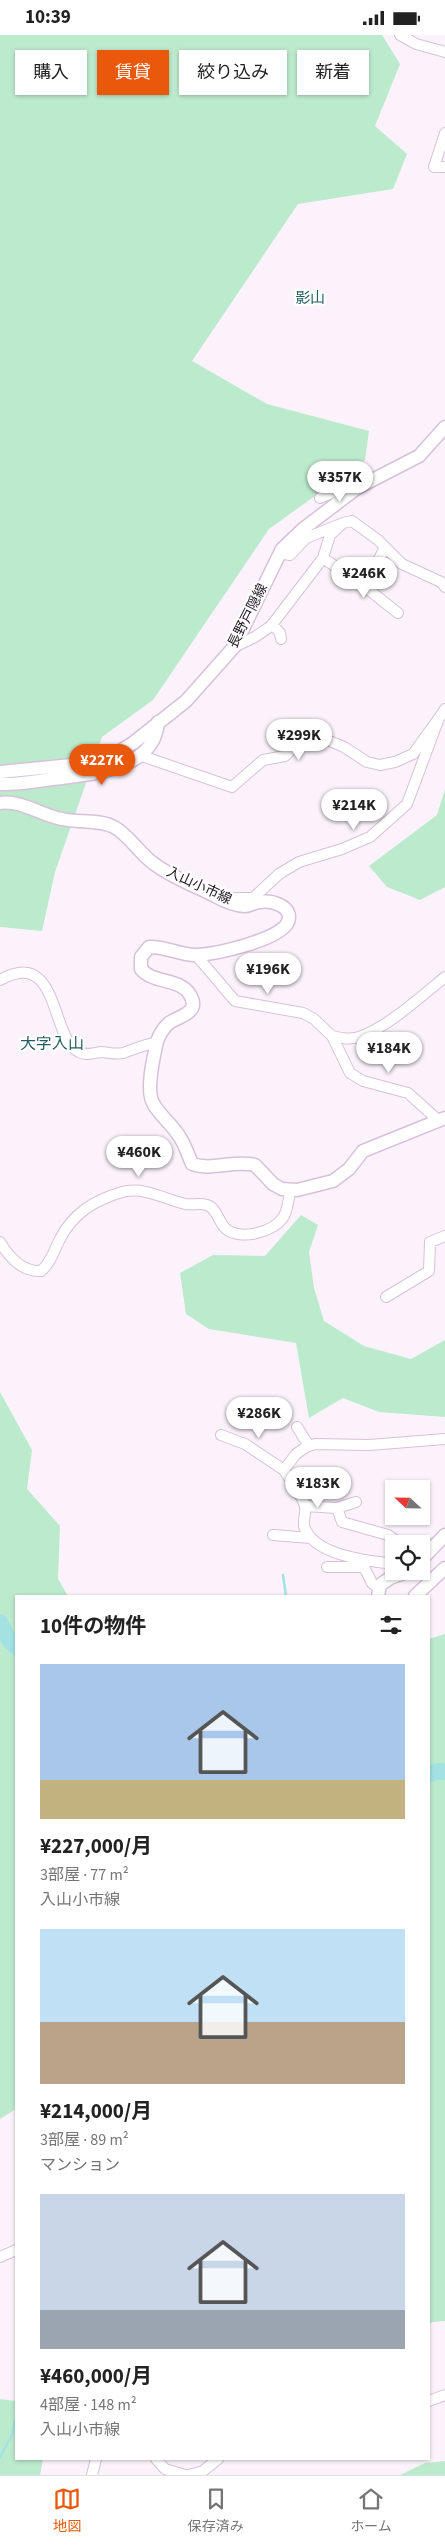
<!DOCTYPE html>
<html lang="ja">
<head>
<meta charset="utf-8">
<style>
	:root { --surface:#fff; --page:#f2f2f2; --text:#222; --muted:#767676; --line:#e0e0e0; --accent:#ea580c }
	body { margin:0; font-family:"Source Sans 3","Noto Sans JP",sans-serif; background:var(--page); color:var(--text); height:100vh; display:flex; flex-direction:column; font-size:19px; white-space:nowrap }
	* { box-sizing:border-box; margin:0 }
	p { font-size:16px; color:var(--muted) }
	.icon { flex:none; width:28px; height:28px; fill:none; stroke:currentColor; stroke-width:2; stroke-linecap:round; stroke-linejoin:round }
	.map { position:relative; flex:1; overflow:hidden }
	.panel { position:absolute; left:15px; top:1560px; width:415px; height:865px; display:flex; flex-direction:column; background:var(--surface); border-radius:0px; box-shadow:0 1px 4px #0004 }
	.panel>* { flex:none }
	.banner { position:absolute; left:15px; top:15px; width:415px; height:45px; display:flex; gap:10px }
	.needle { width:32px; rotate:292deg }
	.fabs { position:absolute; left:385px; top:1445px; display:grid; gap:10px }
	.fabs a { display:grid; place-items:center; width:45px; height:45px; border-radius:0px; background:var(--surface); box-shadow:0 1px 4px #0004; font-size:25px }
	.price { position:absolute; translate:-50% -42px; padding:0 11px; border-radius:18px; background:#fff; color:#222; font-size:16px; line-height:32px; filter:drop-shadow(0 1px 2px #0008) }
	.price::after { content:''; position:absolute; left:50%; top:30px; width:15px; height:11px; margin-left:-8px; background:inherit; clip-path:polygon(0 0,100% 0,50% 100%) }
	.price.selected { background:var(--accent); color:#fff }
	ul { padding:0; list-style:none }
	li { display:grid; align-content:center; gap:10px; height:265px; padding:0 25px }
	li span { display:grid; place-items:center; height:155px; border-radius:0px; color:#555 }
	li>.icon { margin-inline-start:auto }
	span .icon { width:90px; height:90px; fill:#fffc; stroke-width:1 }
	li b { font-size:21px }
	h2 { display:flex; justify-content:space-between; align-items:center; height:60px; padding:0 25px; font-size:21px }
	.chip { padding:0 18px; border-radius:0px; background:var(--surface); box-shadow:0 1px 4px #0004; font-size:18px; line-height:45px }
	.chip.selected { background:var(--accent); color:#fff }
	.status { display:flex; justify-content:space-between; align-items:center; height:35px; padding:0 25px; background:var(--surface); direction:ltr }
	.status svg { height:14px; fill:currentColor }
	.tabs { display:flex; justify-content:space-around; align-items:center; height:70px; border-top:1px solid var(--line); background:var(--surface); font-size:14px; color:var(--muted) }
	.tabs a { display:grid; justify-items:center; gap:2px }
	.tabs .selected { color:var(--accent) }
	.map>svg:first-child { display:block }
	.green { fill:#bceacc }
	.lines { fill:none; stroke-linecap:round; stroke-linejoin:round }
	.stream { stroke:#a2e2e3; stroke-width:2.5 }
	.river { stroke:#a2e2e3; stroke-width:16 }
	.minor-casing { stroke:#d7c1da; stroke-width:12 }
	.major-casing { stroke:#d7c1da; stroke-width:15 }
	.minor { stroke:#fff; stroke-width:10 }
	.major { stroke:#fff; stroke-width:12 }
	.labels { text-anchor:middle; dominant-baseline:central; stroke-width:4.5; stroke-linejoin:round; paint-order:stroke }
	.street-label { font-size:14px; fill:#211922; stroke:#fff }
	.neighbourhood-label { font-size:15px; fill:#255f64; stroke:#fff }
	.quarter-label { font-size:16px; fill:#255f64; stroke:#fff }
</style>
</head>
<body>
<div class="status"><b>10:39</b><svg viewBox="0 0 49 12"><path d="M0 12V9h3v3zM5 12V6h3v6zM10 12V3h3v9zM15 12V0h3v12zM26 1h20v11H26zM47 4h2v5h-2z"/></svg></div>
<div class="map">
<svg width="445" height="2440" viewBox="0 0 445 2440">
	<rect width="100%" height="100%" fill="#fbf2fc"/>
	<path class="green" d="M0,0H382L400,29L375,91L407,119L393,154L298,169L192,326L267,369L369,396L365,425L269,494L153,665L102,702L55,837L42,896L0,892Z
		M445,754V852L420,865L387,852L369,831L437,780Z
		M301,1180L318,1190L309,1217L314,1253L324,1286L364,1311L411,1324L445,1305V1382L379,1377L343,1363L309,1383L296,1308L209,1294L186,1279L180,1238L213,1220L265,1221Z
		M0,1357L32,1415L27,1454L60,1491L58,1544L68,1561H16V2074L0,2084Z
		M445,1599V2286L432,2287L429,2290V1604Z
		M0,2364L16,2366V2424H43L40,2440H0Z
		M445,2426V2440H400L425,2428Z"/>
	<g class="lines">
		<path class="stream" d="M283,1540L286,1561
			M0,2422L12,2400L16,2382"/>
		<path class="river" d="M0,1587L9,1605L16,1612
			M429,1739L439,1736L445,1737"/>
		<defs>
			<path id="minor" d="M400,0L416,9L445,17
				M445,98L434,132H445
				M320,463L348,451L357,453
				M280,518L290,520L306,503L341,489
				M323,523L364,551L385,513
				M364,551L398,578
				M272,589L280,598L281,604
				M234,612L255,602L271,591L323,523L330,500L343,488L352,486L378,505L402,529L441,547L445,552
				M139,720L232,752L263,725L285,721L302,704H325L344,712L367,727L380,730L395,727L413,719L439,683
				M226,866L228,863H253L279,839L299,827L342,814L370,802L407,769L439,683L445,674
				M196,920L235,966L303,978L314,984L332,1001L350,1038L363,1046L408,1058L438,1085
				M0,945C60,911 50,1004 79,1017C87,1021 92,1018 101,1017C108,1017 115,1020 123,1018C135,1014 145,1009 156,1008
				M332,1001C341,1003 349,1005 359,1002C385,994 423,960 445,942
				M0,1207C9,1222 23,1237 41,1236C51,1228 54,1215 60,1204C73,1178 95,1165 122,1157C144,1151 164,1164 185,1169C192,1170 200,1168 207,1170C218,1174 218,1187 226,1194C241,1206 275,1197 284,1181C288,1174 289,1162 290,1155
				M386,1262L429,1236L430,1207L445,1201
				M297,1392L309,1411
				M221,1400L245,1409L284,1435
				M305,1471L337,1473L342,1487L388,1500L401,1509
				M337,1473L356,1467
				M273,1500L311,1503
				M394,1529C369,1526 313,1521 304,1491C303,1485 306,1478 305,1472C304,1463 289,1443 284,1435L296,1419L306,1412L315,1409L369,1410L445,1404
				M327,1532H364L372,1548L379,1554
				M0,2222L16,2215
				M429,2366L445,2360
				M156,2424L165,2434L185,2440
				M92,2440L96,2424
				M189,2440L203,2436L218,2424"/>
			<path id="major" d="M0,737L82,729L115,719L133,708L186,666L234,612L282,514L303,494L357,453L419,421L445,392
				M0,749C18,750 36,746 53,744C91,739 154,736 158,687
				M0,768C21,765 41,780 62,784C78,788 99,784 114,792C129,800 139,818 153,828C171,842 193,850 213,860C222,865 235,871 245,871C250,871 255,867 260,867C271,865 294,871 288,887C280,905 216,919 197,920C181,921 166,911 149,912L141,922V934C153,949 181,943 190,960C201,978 179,981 169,988C163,993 157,1003 156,1011C153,1025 146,1055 153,1068C159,1080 172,1089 179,1101C185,1109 188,1120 192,1129C212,1136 233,1125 255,1130L273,1149L282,1154L297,1155L333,1146L349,1134L363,1116L445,1083
				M421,1525L445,1500
				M378,1561L380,1550L390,1543L409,1536
				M415,1561L445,1533"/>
		</defs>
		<use href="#minor" class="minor-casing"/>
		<use href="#major" class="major-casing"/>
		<use href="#minor" class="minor"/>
		<use href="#major" class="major"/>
	</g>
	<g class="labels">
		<g class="street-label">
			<text transform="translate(248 581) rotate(-63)">長野戸隠線</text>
			<text transform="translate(199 851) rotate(25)">入山小市線</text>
		</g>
		<g class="neighbourhood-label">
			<text x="310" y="263">影山</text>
		</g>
		<g class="quarter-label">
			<text x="52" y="1009">大字入山</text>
		</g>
	</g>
</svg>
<div class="fabs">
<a><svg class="needle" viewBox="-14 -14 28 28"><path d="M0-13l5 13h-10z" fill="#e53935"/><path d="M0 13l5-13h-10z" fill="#767676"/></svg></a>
<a><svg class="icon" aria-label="locate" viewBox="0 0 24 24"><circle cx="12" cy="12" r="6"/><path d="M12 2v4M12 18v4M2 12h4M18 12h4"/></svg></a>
</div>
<b class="price" style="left:340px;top:468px">¥357K</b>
<b class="price" style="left:364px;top:564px">¥246K</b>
<b class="price" style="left:299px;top:726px">¥299K</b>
<b class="price selected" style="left:102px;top:751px">¥227K</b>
<b class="price" style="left:354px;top:796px">¥214K</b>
<b class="price" style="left:268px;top:960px">¥196K</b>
<b class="price" style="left:389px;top:1039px">¥184K</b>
<b class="price" style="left:139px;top:1143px">¥460K</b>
<b class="price" style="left:259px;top:1404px">¥286K</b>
<b class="price" style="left:318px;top:1474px">¥183K</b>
<div class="banner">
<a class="chip">購入</a>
<a class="chip selected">賃貸</a>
<a class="chip">絞り込み</a>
<a class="chip">新着</a>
</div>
<section class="panel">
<h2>10件の物件<svg class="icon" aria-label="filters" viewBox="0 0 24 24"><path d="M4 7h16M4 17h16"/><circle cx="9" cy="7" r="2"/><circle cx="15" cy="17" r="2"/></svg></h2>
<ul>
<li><span style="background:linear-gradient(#a9c7e8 75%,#c2b280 0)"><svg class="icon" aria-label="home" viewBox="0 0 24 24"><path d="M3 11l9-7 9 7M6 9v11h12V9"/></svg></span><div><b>¥227,000/月</b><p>3部屋 · 77 m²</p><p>入山小市線</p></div></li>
<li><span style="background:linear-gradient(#bfe0f5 60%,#b9a48a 0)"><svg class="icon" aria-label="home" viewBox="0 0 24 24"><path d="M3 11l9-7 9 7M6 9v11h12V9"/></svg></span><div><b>¥214,000/月</b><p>3部屋 · 89 m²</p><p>マンション</p></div></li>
<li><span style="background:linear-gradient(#c9d6e8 75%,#9aa5b1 0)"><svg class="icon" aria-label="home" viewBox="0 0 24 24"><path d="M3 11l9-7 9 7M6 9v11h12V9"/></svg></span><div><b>¥460,000/月</b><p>4部屋 · 148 m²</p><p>入山小市線</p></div></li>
</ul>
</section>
</div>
<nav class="tabs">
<a class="selected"><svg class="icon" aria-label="map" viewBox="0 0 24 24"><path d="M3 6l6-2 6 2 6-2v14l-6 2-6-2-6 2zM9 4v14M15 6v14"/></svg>地図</a>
<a><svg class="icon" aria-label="saved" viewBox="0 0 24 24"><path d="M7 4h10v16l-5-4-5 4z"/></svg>保存済み</a>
<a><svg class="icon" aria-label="home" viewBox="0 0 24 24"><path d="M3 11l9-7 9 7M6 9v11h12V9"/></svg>ホーム</a>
</nav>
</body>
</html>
